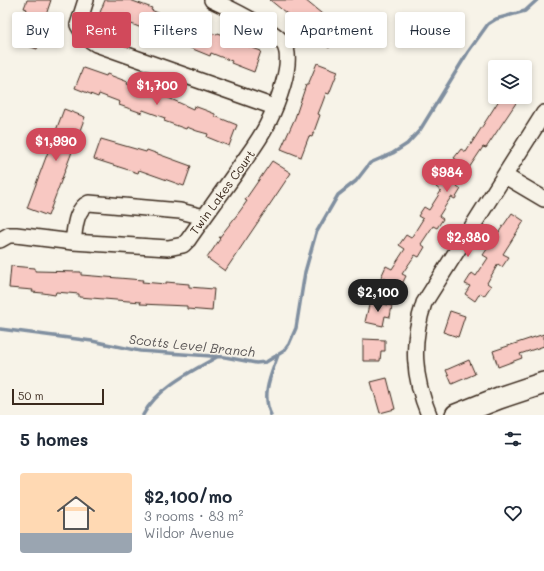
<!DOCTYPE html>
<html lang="en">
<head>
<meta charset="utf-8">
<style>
	:root { --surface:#fff; --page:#f2f2f3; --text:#1f2937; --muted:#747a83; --line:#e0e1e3; --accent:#d1495b }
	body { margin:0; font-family:Mali,sans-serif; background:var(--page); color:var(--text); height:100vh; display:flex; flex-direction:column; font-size:15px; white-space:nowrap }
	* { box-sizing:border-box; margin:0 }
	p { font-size:13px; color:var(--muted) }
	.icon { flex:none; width:22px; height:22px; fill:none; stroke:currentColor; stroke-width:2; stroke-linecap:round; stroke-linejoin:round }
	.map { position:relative; height:415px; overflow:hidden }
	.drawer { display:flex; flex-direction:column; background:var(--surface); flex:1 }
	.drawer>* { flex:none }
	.banner { position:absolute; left:12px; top:12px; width:520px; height:36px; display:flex; gap:8px }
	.controls { position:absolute; left:488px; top:60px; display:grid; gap:8px }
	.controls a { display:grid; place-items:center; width:44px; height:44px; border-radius:4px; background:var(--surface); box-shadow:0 2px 6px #0003; font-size:20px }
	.scale { position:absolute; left:12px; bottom:10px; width:92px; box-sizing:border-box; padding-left:4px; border:2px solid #3b2a1e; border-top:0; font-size:11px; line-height:14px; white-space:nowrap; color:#3b2a1e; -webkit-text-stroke:3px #f7f3e8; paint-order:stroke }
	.price { position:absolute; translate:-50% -34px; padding:0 9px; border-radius:14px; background:var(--accent); color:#fff; font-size:13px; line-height:26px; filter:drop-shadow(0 1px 2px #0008) }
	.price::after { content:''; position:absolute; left:50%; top:24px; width:12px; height:9px; margin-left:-6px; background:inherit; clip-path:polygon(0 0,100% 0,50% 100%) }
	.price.selected { background:#222; color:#fff }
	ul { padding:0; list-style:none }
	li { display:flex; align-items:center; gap:12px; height:100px; padding:0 20px }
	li+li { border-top:1px solid var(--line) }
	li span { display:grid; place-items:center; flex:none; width:112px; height:80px; border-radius:4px; color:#555 }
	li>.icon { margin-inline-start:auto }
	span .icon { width:48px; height:48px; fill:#fffc; stroke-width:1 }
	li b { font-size:17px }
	h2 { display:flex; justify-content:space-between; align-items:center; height:48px; padding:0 20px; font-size:17px }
	.tag { padding:0 14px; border-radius:4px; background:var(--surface); box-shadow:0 2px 6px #0003; font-size:14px; line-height:36px }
	.tag.selected { background:var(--accent); color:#fff }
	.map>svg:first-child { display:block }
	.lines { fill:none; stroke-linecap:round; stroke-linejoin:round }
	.stream { stroke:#808fa0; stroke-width:3.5 }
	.building { fill:#f8c8c2; stroke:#3b2a1e }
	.minor-casing { stroke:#3b2a1e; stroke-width:18 }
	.secondary-casing { stroke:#3b2a1e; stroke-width:24 }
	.minor { stroke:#f7f3e8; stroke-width:15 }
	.secondary { stroke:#f7f3e8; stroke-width:21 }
	.labels { text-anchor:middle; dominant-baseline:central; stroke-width:3; stroke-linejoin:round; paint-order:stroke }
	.street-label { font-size:12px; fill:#3b2a1e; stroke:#f7f3e8 }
	.water-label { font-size:13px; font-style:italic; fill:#585454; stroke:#f7f3e8 }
</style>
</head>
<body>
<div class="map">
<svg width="544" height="415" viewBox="0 0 544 415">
	<rect width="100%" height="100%" fill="#f7f3e8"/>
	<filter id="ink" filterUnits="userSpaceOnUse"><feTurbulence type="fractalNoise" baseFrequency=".025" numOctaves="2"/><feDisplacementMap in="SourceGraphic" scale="8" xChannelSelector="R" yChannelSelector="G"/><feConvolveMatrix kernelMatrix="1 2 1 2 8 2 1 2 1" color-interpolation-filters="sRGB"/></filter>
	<g filter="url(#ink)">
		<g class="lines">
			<path class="stream" d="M0,329L92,341L140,351L225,357L256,363L266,362L284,351L289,344L296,328L305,272L316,233L338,195L356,181L370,163L393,153L407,144L420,130L468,52L488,24L496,19L525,11L537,0
				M143,415C157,388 192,371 217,357
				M271,415C261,394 271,375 278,355"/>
		</g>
		<path class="building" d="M27,0H51L46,15L49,16L37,49L15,42L27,9L24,8Z
			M105,0H130L152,8L151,10L163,15L174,19L175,17L196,24L195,27L217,35L218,33L239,41V43L261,51L254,72L231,63L232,61L221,57L211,53L210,56L188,47L189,45L167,37L166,40L143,31L144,29L134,25L123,21L122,23L99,15Z
			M270,0H305L343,31L329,48Z
			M317,63L338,71L329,94L326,93L322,104L318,114L320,115L312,137L309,136L301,157L281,149L295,118L306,85H308Z
			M83,68L106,76L107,74L128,82L127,84L150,92L151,90L193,109L194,106L205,110L215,114V116L237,125L229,146L207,137L208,134L197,131L187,127L186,129L164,121L165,118L143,110L142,113L119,105L120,102L99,94L98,97L75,88Z
			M501,97H520L486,148L483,147L457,186L461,189L455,199L451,197L439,216L443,219L437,228L433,226L421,244L425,247L419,257L415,255L402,274L406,276L401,286L397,284L393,293L382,287L386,279L381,277L386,266L392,269L405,249L399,245L406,235L411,238L423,219L418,216L424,207L429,210L441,191L436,187L442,177L448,180L460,162L454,158L461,149L466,152Z
			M64,109L85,117L48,216L27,208Z
			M101,139L146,152L147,150L191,166L184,186L139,170L138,173L94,159Z
			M272,161L291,173L225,271L207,258L220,239L219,238L240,211L247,201L245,200Z
			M512,213L524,221L503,254L509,257L502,267L498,264L487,283L491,286L484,296L480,293L475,301L465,294L470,286L465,284L472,273L476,276L488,258L483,255Z
			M11,266L35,268V271L81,272V275L143,280L142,282L166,284V282L189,284V287L214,289L212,311L187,309V306L140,304L141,302L79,297V294L56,292L55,295L43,293L32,292L33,290L9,288Z
			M370,301L392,306L390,317L385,316L383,326L365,322Z
			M450,311L465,316L458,337L443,332Z
			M544,334V346L520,354L522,358L498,367L493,351Z
			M363,339L385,340V351H381L380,361H363Z
			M469,360L475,374L452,384L446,370Z
			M387,378L395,409L380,413L371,382Z"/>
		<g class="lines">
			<defs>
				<path id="minor" d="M86,0L78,25L85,37L96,44L274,107
					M505,176L544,199
					M0,240L9,235H16L73,242L168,248L183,245L188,240C204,217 221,194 237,171C247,156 259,141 267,125C276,107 295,62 284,44C275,30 229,8 212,0
					M73,242C75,229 75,209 89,203L180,211L204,217
					M429,415C413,377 411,342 424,303L544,113"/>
				<path id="secondary" d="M456,415L499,398L544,383"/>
			</defs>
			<use href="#minor" class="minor-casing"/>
			<use href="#secondary" class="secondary-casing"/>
			<use href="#minor" class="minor"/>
			<use href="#secondary" class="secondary"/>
		</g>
	</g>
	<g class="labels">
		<g class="street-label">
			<text transform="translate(222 192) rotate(-54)">Twin Lakes Court</text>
		</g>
		<g class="water-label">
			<text transform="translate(192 345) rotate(6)">Scotts Level Branch</text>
		</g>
	</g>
</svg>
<div class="controls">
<a><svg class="icon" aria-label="layers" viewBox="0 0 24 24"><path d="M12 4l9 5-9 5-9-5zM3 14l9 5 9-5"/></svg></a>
</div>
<div class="scale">50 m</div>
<b class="price" style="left:157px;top:106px">$1,700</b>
<b class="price" style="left:56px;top:162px">$1,990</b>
<b class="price" style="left:447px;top:193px">$984</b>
<b class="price" style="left:468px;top:258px">$2,380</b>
<b class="price selected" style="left:378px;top:313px">$2,100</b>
<div class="banner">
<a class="tag">Buy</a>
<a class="tag selected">Rent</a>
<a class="tag">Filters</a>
<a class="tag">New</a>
<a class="tag">Apartment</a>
<a class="tag">House</a>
</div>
</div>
<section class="drawer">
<h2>5 homes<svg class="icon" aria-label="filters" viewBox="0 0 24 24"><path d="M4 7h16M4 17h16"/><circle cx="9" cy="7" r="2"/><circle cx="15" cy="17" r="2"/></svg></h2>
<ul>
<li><span style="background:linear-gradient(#ffd9b3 75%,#9aa5b1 0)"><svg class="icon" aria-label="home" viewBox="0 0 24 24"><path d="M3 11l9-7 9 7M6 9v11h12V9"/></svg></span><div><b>$2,100/mo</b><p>3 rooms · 83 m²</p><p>Wildor Avenue</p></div><svg class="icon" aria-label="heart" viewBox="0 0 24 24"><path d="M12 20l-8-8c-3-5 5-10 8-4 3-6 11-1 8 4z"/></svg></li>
</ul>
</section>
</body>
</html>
